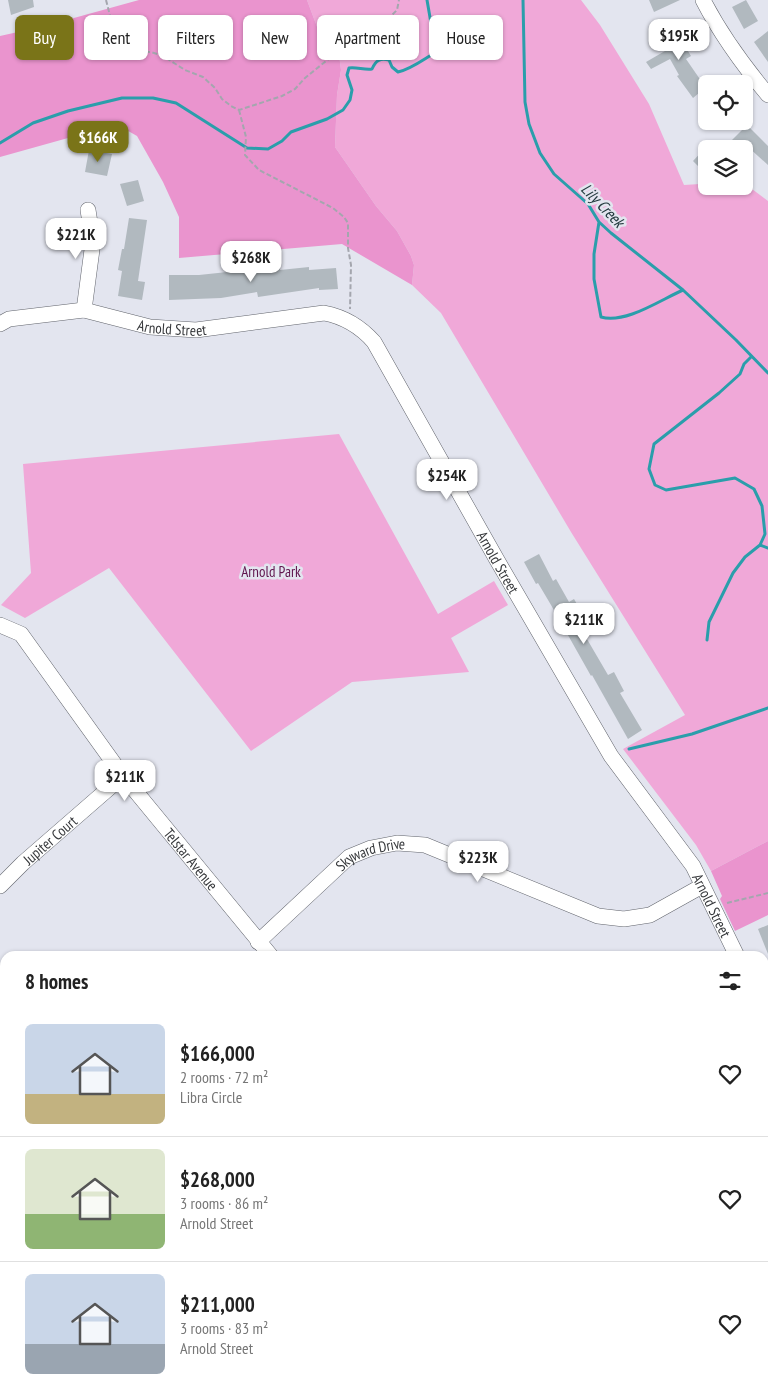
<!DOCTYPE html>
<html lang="en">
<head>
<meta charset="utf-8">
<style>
	:root { --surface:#fff; --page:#f6f6f6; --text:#222; --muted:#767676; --line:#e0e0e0; --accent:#7a7418 }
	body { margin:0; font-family:"PT Sans Narrow",sans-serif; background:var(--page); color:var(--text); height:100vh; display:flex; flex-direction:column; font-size:19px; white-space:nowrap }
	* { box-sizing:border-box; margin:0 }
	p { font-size:16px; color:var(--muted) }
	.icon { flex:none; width:28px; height:28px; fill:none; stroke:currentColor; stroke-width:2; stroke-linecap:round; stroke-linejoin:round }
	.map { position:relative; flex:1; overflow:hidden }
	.details { position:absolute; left:0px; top:951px; width:769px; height:446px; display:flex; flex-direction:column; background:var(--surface); border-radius:15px 15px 0 0; box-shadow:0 1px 4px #0004 }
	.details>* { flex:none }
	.banner { position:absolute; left:15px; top:15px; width:500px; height:45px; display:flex; gap:10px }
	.controls { position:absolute; left:698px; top:75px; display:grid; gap:10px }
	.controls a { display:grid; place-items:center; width:55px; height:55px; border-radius:8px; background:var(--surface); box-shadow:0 1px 4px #0004; font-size:25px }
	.price { position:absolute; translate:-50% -42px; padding:0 11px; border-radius:10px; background:#fff; color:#222; font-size:16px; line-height:32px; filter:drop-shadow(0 1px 2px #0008) }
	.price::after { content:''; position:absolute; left:50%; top:30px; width:15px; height:11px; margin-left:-8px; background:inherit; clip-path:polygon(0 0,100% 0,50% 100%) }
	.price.current { background:var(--accent); color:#fff }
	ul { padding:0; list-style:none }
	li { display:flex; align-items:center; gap:15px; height:125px; padding:0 25px }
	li+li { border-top:1px solid var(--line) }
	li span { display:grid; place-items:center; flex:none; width:140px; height:100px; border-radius:8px; color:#555 }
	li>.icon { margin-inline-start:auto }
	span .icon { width:60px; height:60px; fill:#fffc; stroke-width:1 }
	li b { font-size:21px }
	h2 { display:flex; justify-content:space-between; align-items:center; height:60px; padding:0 25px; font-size:21px }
	.tag { padding:0 18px; border-radius:8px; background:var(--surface); box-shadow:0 1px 4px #0004; font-size:18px; line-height:45px }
	.tag.current { background:var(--accent); color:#fff }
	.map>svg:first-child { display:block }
	.green { fill:#f0a8d8 }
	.forest { fill:#ea94ce }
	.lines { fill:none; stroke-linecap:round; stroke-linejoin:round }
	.stream { stroke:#2a9eab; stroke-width:3 }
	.building { fill:#b1b9bf }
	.minor-casing { stroke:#61646c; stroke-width:16 }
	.path { stroke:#a4a6ae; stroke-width:2; stroke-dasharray:5 2.5; stroke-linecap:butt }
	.minor { stroke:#fff; stroke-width:15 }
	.labels { text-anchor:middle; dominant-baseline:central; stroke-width:5; stroke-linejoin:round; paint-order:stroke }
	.street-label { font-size:15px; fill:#37393c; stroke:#e3e5ef }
	.park-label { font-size:15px; fill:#60154e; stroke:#e3e5ef }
	.water-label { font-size:16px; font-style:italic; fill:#223a3e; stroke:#e3e5ef }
</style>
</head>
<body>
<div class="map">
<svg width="768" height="1397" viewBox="0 0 768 1397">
	<rect width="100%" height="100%" fill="#e3e5ef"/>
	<path class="green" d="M307,0H581L600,25L649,104L684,185L700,184L706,179V186H744V183L768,201V841L711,871L696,845L623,749L685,715L571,532L441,313L412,285L414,265L411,256L397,231L376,206L335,147L337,95L341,70L339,54L319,32Z
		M339,434L438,614L494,581L508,605L451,638L469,672L352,682L251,751L109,568L25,618L1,605L31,573L23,464Z
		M336,1393L337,1397H150L146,1393Z"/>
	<path class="forest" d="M139,0H307L319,32L339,54L341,70L337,95L335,147L376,206L397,231L411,256L414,265L412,285L342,244L179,258V217L163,182L137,136L123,128L68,138L0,157V36L45,26Z
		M768,841V915L735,931L720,899L722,896L711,871Z"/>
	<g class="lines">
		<path class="stream" d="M523,0L525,102L529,124L540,153L554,174L588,204L599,222L611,233L683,290L736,340L768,373
			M0,143L33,123L68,111L122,98H153L176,103L247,148L268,149L282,141L291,132L327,119L343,110L350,100L352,90L347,75L349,68C357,67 364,70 372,69C376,60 380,58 389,60L392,67L398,72C412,69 425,58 438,51L432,29L427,0
			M599,222L594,254V279L601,317C626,324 660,300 683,290
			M760,545L768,548
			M707,640L709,622L733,573L745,557L760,545L765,534L762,506L754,489L735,478L666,490L655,485L649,469L654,444L719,393L740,374L744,364L751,357
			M629,749L692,734L768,708"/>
	</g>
	<path class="building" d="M8,0H33L34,7L11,15Z
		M649,0H680L654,12Z
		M746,0L758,21L744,29L732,7Z
		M677,24L683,36L680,38L691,56L686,59L706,88V102L699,93L693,98L677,76L679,75L670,59L651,69L646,62L665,51L656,35Z
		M768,31V62L754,42Z
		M747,125L768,146V165L747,146L745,149H723Z
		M706,147V162L700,168L693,161Z
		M89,150L112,154L107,176L85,172Z
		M138,180L144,201L127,206L120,184Z
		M129,218L147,220L138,281L145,282L142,300L118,296L122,271L118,270L122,249H124Z
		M309,267V270L336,268L338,289L319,290V288L258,297L257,292L221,298L169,300V275H199L246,270V272L280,269V270Z
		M539,554L553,581L556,579L569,602L574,599L585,618L577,622L608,675L614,672L624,691L620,693L642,730L628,739L592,675L591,676L551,605L538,583L536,584L524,562Z
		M768,925V954L758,929Z"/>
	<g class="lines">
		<defs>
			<g id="minor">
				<path d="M703,0C721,35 743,65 768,95"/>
				<path d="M84,310L93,242L88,210"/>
				<path id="s1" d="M0,324L9,319L84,310L150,327L196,330L324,313C345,317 360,326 374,342L497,560L611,756L693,866L737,956"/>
				<path id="s2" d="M0,625L21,634L123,776L271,956"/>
				<path id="s3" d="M0,886L23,863L123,776"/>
				<path id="s4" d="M258,942L349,857L371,848L397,843L425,845L598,916L624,919L650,915L702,886"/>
				<path d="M0,1010L5,1013"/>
				<path d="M764,1011L768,1020"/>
				<path d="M0,1169L5,1172"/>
				<path d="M0,1351H5"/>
				<path d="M432,1392L433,1397"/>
			</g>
		</defs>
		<use href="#minor" class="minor-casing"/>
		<path class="path" d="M106,0L116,39L121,48L130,51L151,52L163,56L185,70L203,77L215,88L222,99L231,106L239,110L282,96L295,89L305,78L331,57L333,51L339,44L360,38L381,26L397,10L399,0
			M239,110L246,137L245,155L259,170L333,208L344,217L348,223V248L351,265L350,309
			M727,903L768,893"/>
		<use href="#minor" class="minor"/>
	</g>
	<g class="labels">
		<g class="street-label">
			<text stroke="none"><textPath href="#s1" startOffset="176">Arnold Street</textPath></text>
			<text stroke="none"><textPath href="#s1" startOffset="641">Arnold Street</textPath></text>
			<text stroke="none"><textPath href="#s3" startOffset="68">Jupiter Court</textPath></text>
			<text stroke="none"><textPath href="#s2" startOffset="305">Telstar Avenue</textPath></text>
			<text stroke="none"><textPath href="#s4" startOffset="146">Skyward Drive</textPath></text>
			<text stroke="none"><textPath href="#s1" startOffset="1046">Arnold Street</textPath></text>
		</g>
		<g class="park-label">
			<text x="271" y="571">Arnold Park</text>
		</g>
		<g class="water-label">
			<text transform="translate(603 205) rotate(46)">Lily Creek</text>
		</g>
	</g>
</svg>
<div class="controls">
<a><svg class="icon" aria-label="locate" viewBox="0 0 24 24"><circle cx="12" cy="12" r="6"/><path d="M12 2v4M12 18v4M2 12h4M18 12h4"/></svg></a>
<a><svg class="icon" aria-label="layers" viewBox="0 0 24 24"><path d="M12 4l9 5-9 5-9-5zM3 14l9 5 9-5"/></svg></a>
</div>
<b class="price" style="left:679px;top:61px">$195K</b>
<b class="price current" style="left:98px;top:163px">$166K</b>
<b class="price" style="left:76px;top:260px">$221K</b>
<b class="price" style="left:251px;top:283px">$268K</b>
<b class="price" style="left:447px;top:501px">$254K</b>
<b class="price" style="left:584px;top:645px">$211K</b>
<b class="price" style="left:125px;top:802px">$211K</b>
<b class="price" style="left:478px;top:883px">$223K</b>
<div class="banner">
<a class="tag current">Buy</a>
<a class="tag">Rent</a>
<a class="tag">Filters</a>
<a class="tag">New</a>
<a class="tag">Apartment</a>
<a class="tag">House</a>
</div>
<section class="details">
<h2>8 homes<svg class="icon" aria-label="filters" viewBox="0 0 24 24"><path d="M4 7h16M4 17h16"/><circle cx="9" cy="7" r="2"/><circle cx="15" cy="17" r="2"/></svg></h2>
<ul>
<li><span style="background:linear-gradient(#c9d6e8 70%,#c2b280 0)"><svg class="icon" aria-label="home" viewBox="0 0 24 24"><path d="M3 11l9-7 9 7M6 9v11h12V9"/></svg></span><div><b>$166,000</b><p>2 rooms · 72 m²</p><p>Libra Circle</p></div><svg class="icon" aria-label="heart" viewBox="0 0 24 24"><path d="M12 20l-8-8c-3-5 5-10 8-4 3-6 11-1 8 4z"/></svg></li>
<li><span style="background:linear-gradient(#dfe7d0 65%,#8fb573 0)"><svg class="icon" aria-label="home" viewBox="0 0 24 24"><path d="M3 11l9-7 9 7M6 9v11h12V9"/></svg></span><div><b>$268,000</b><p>3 rooms · 86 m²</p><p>Arnold Street</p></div><svg class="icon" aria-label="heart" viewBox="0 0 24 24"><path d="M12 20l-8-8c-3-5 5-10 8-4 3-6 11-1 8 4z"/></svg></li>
<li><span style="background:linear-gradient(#c9d6e8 70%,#9aa5b1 0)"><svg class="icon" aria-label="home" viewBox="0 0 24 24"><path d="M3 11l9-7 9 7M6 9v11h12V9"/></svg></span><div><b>$211,000</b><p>3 rooms · 83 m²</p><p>Arnold Street</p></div><svg class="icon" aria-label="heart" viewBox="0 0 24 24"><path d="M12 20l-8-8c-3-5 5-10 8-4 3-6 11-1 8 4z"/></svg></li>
</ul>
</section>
</div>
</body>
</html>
